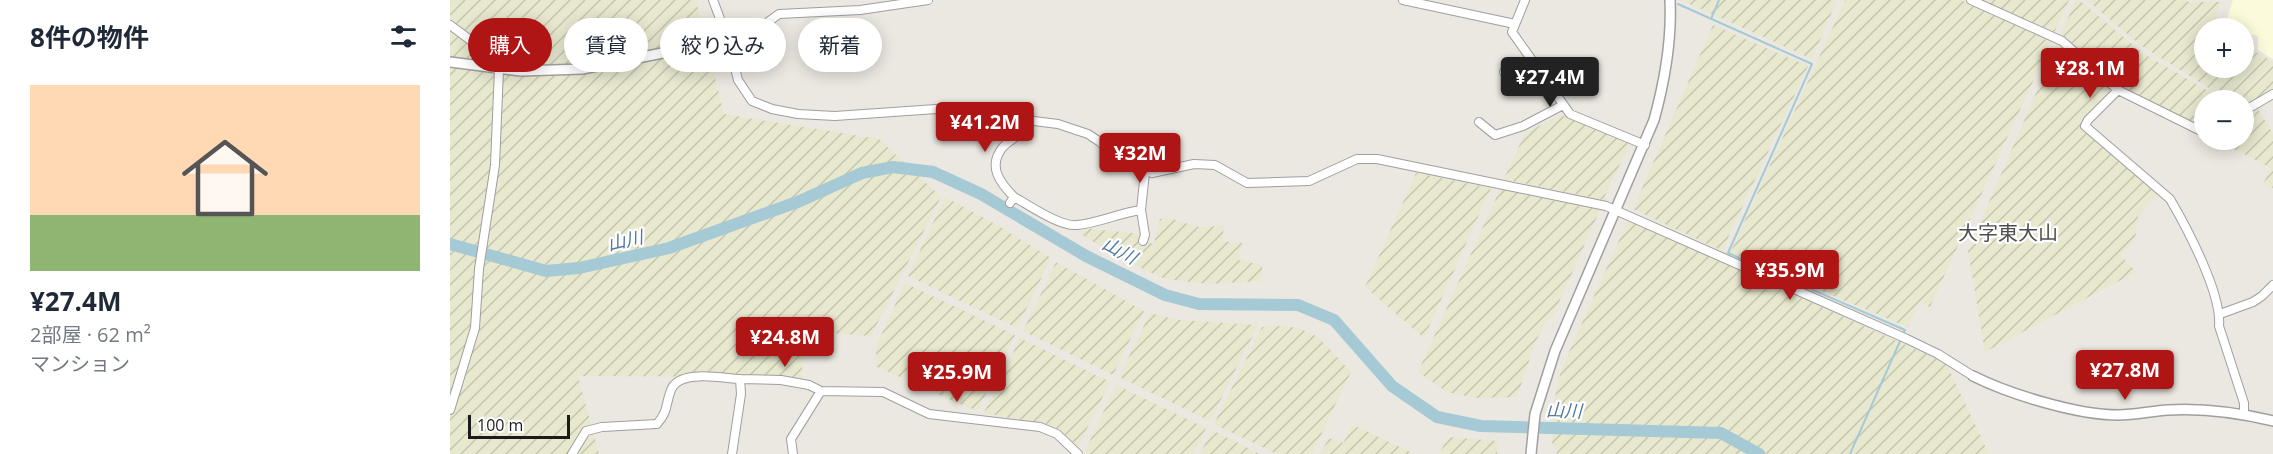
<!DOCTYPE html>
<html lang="ja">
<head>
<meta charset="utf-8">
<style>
	:root { --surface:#fff; --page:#f6f6f7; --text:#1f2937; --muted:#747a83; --line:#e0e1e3; --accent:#b01515 }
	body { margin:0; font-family:"Open Sans","Noto Sans JP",sans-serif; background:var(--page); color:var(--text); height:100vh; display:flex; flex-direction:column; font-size:22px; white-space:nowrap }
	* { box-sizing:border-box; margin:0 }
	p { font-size:20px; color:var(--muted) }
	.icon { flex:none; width:33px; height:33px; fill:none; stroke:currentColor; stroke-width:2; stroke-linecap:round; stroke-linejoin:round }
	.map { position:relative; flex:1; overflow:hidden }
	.sheet { display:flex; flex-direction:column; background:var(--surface); width:450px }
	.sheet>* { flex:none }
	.hud { position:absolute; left:18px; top:18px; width:570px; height:54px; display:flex; gap:12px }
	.buttons { position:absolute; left:1744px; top:18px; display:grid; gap:12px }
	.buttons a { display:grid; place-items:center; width:60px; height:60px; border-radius:50%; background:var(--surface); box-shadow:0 3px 15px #0003; font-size:30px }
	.scale { position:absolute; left:18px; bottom:15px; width:102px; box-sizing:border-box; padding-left:6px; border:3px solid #1b1b1b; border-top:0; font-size:16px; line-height:21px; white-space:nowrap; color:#1b1b1b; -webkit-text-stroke:4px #fff; paint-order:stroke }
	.price { position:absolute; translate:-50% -51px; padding:0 14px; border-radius:6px; background:var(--accent); color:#fff; font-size:20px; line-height:39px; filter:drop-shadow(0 2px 3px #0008) }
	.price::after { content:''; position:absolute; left:50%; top:36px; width:18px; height:14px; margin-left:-9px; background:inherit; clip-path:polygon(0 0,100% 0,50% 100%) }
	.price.selected { background:#222; color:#fff }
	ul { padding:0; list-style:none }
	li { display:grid; align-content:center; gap:12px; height:318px; padding:0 30px }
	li+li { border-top:2px solid var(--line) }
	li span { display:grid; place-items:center; height:186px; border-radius:0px; color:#555 }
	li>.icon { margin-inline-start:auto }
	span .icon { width:108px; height:108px; fill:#fffc; stroke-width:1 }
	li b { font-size:26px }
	h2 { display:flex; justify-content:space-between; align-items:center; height:72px; padding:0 30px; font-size:26px }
	.chip { padding:0 21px; border-radius:27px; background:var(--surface); box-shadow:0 3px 15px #0003; font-size:21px; line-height:54px }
	.chip.selected { background:var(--accent); color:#fff }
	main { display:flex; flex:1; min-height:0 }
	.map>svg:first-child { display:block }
	.education { fill:#fbfbdb }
	.farmland { fill:url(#farmland-furrows) }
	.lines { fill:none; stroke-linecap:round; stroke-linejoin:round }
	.stream { stroke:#a6cad5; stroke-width:2 }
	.river { stroke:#a6cad5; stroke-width:12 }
	.minor-casing { stroke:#9f9f9f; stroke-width:10 }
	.tertiary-casing { stroke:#9f9f9f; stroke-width:12 }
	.minor { stroke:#fff; stroke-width:8 }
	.tertiary { stroke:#fff; stroke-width:9 }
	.labels { text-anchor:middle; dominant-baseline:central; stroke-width:4.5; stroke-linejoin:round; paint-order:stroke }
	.water-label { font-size:18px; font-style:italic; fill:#52799f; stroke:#fff }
	.quarter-label { font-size:20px; fill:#4e4e4e; stroke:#fff }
</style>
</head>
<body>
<main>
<section class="sheet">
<h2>8件の物件<svg class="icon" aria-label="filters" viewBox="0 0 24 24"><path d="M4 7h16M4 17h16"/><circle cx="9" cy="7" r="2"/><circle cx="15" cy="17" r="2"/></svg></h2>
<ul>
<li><span style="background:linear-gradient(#ffd9b3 70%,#8fb573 0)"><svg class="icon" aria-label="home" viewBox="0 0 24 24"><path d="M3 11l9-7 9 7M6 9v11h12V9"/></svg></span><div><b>¥27.4M</b><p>2部屋 · 62 m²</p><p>マンション</p></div></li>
</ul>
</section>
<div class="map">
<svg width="1823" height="454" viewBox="0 0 1823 454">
	<defs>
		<pattern id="farmland-furrows" width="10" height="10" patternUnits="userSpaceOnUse" patternTransform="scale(1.5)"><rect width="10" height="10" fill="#e7e8ce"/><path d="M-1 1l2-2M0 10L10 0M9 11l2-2" fill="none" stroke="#c6c6b0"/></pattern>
	</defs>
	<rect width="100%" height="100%" fill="#ebe8e1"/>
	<path class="education" d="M1783,0H1823V59L1808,50V36L1794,33V28H1774Z"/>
	<path class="farmland" d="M0,0H246L274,114L429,139L491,197L421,336L356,331L351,377L128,376L149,454H0Z
		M1231,0H1387L1362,59Z
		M1395,0H1511L1601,42L1480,307L1469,302L1458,327L1280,253Z
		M1531,0H1619L1604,33Z
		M1626,0H1629L1694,54L1774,100H1755V129L1669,86L1658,91L1631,126L1637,134L1708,194L1688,216L1685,240L1670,255L1686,272L1535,352L1518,251L1607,44L1611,42L1610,36Z
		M1637,0H1738L1737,2H1771L1762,28H1755V68H1794V39L1801,40L1799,48L1823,62V90L1794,108V100H1778L1690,45Z
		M1263,25L1358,66L1272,251L1183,209Z
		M1808,109L1823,134V188L1813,184L1821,168L1766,140H1794V117Z
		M1111,115L1180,143L1153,200L1054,179L1075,133Z
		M966,173L1041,188L974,338L915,287Z
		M1050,189L1150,210L1102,318L1098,317L1086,341L1067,397L1026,398L997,392L968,372Z
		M495,197L547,225L601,258L567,328L458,276Z
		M719,218L749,227L774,226L772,241L792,243L789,260L812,265V281L758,284L715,279L680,263L691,241L704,244L710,219Z
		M1178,220L1496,363L1539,454H1107L1102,443L1105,397L1111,370Z
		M633,228L692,234L690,241L679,263L632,235Z
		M606,262L694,311L663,375L573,331Z
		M455,283L565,335L528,410L519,408L425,366L427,344Z
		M700,313L728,320L808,325L760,421L669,377Z
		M832,326L849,328L868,337L901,372L862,454H827L764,424L812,327Z
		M570,338L660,382L628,447L611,431L601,426L534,413Z
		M666,385L756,428L744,454H638L635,451Z
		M903,425L965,454H870L879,438L893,443Z
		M762,430L810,454H750Z
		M998,437L1048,441L1047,454H989Z"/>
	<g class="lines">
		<path class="stream" d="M1228,4L1362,64L1278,253L1455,330L1400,454
			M1261,19L1269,0"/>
		<path class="river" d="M0,244L96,271L129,268L219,248L350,201L412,173L443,167L483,172L531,194L636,256L715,295L749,304L848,305L884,320L942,386L987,417L1031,426L1271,433L1309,454"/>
		<defs>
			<path id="minor" d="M263,0L278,40L288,80L302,101L322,109L348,114L385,116L486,109L608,124L638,134L650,142L673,164L702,173L744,164L765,165L797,183L859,181L907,159H927L1156,206L1457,339L1488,354L1523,376
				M953,0L1065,24
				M1075,0L1062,32L1120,114L1195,145
				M1521,0L1612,41L1668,90L1755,133
				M0,25L46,59L49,69L45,165L29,269L25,328L0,410
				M278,40L306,31L329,14L410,10L478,0
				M1054,72L1095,81
				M1668,90L1638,120L1635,126L1720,199C1737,228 1772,294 1769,326L1794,403V415
				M1794,111L1823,94
				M1029,122L1045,135L1073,126L1113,105
				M564,197C579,205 610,227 627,225C649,223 669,213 691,210
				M560,203L564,197C550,183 537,166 553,147C563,136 571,138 579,121
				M693,241L695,235L691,210L695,172
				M1770,314L1803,302L1812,296L1823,285
				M290,379L331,380L359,385L371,391L433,392L479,414L590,427L607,434L628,454
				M122,454L136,431L152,427L207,424C219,410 215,405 221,390C229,369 271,378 290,379L291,394L282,454
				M343,454L341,439L371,391"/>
			<path id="tertiary" d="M0,62L71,71L132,69L278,40
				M1523,376C1559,394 1627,415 1668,415C1685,415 1702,411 1718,410C1753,408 1790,413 1823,421
				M1081,454L1085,414L1105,351L1204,120C1215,80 1222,41 1220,0"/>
		</defs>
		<use href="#minor" class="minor-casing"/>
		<use href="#tertiary" class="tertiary-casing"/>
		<use href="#minor" class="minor"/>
		<use href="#tertiary" class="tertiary"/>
	</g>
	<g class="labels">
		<g class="water-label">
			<text transform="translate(175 240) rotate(-13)">山川</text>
			<text transform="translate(670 250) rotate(28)">山川</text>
			<text transform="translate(1114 410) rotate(2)">山川</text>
		</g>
		<g class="quarter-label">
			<text x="1558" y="232">大字東大山</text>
		</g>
	</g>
</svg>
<div class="buttons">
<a>+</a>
<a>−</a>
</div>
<div class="scale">100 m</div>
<b class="price" style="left:1640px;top:99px">¥28.1M</b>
<b class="price selected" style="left:1100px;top:108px">¥27.4M</b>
<b class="price" style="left:535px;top:153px">¥41.2M</b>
<b class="price" style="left:690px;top:184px">¥32M</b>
<b class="price" style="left:1340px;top:301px">¥35.9M</b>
<b class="price" style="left:335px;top:368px">¥24.8M</b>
<b class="price" style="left:1675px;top:401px">¥27.8M</b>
<b class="price" style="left:507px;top:403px">¥25.9M</b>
<div class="hud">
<a class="chip selected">購入</a>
<a class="chip">賃貸</a>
<a class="chip">絞り込み</a>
<a class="chip">新着</a>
</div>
</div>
</main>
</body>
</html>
